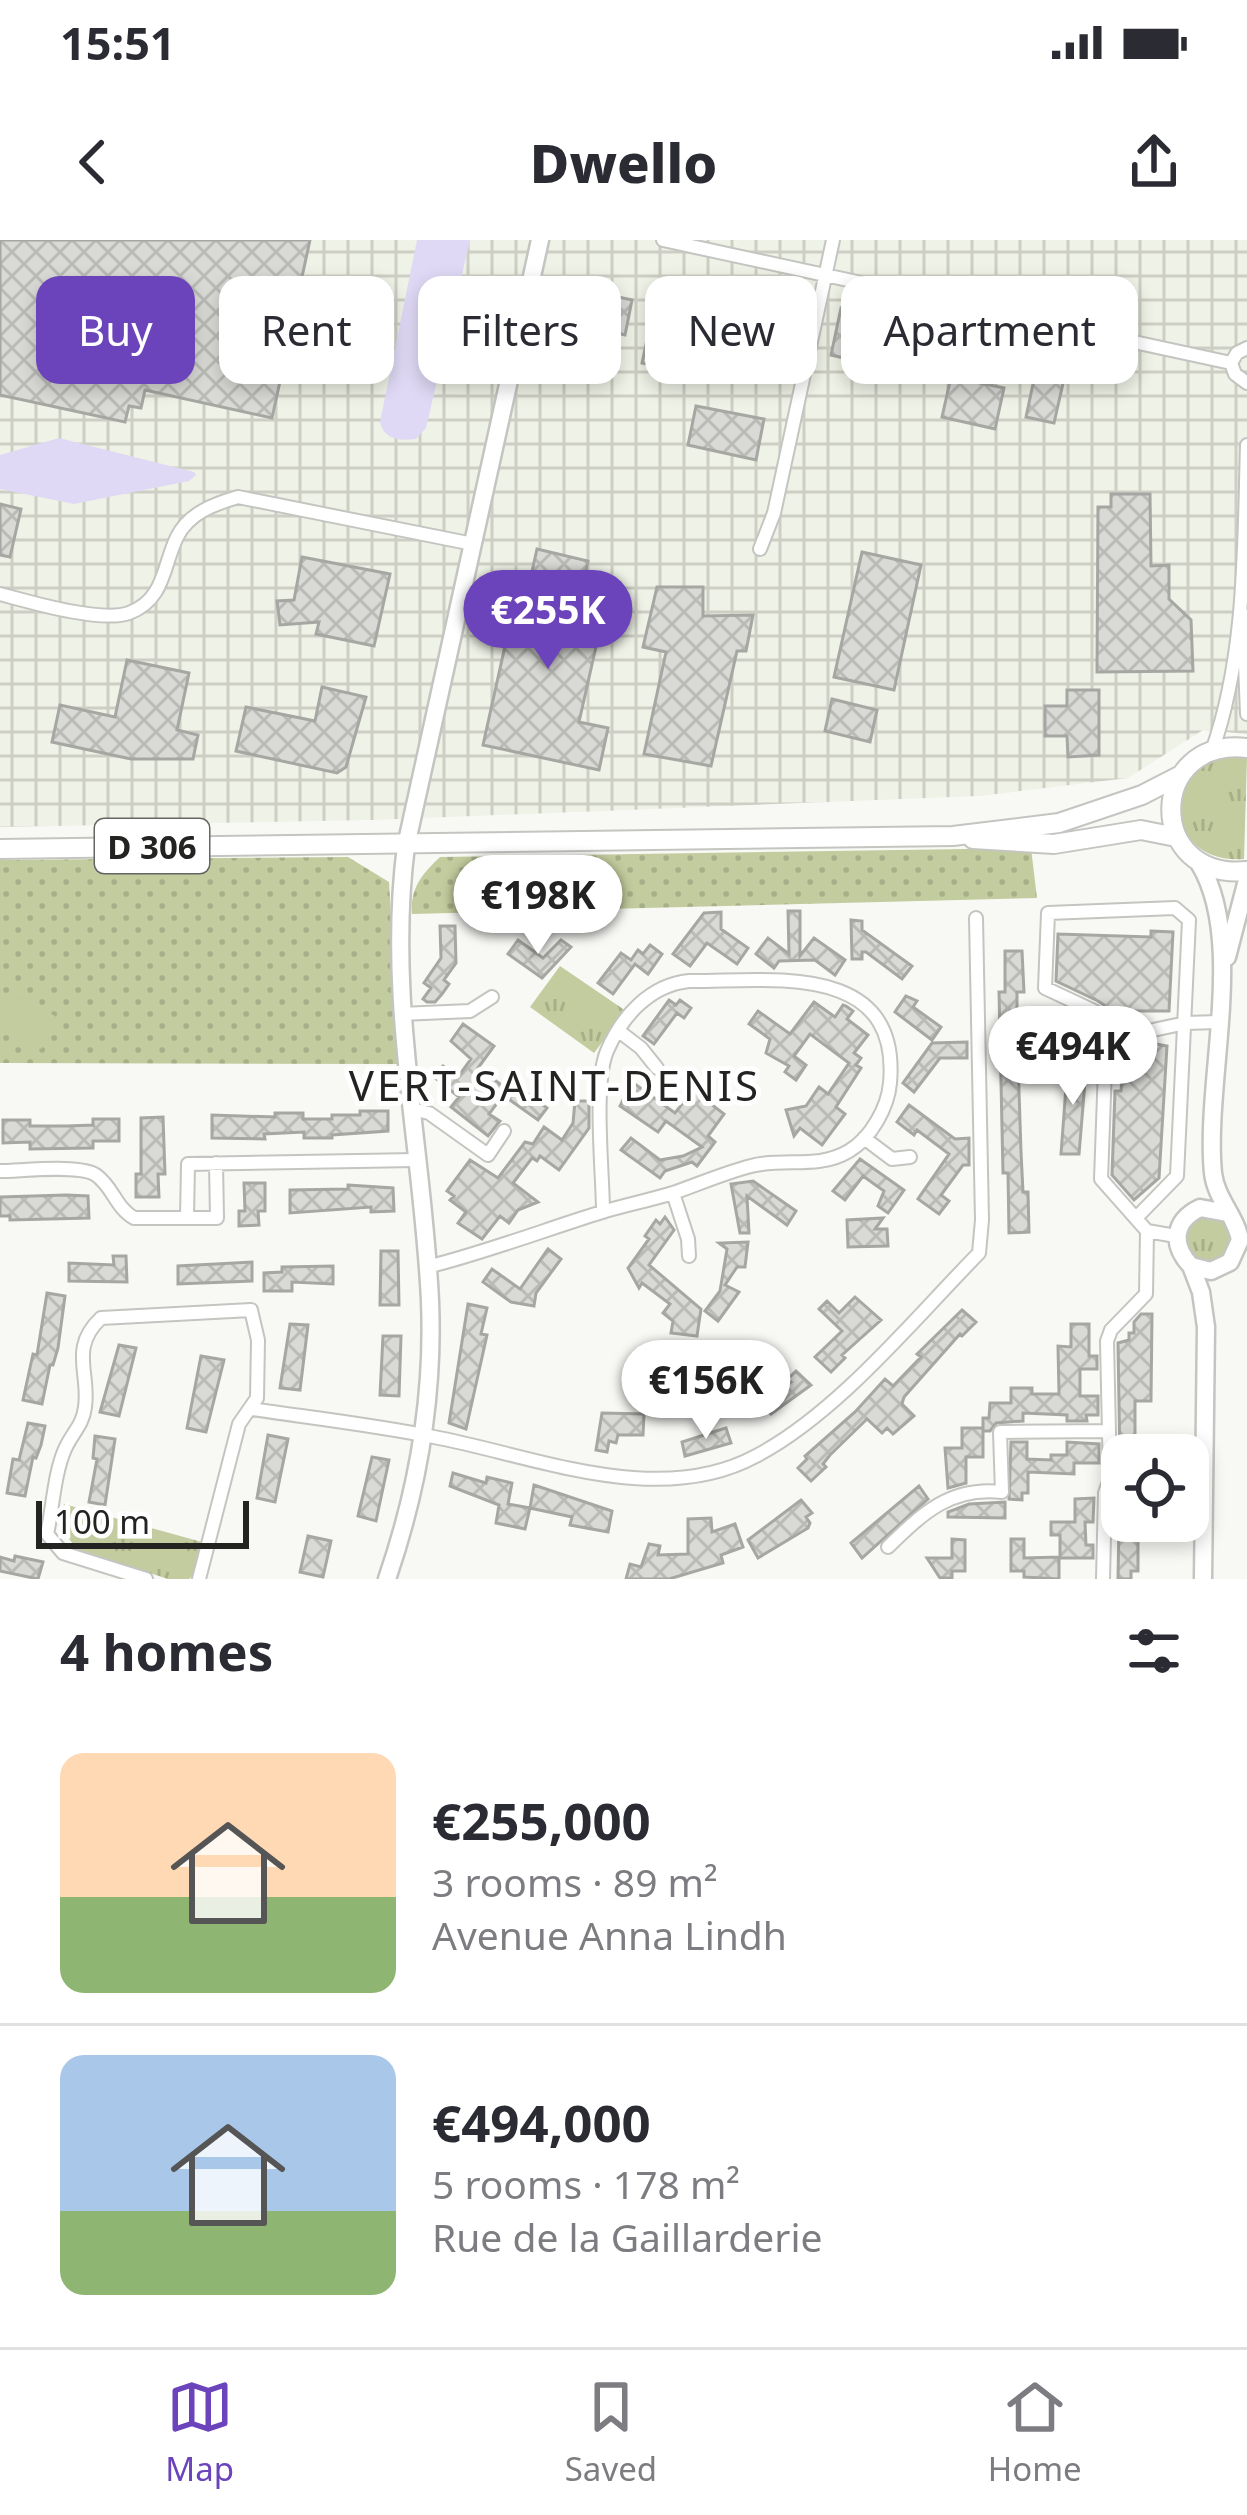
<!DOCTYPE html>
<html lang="en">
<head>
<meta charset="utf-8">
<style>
	:root { --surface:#fff; --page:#f2f2f3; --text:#2b2b33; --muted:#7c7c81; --line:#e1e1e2; --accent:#6b43bb }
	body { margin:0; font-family:"Noto Sans",sans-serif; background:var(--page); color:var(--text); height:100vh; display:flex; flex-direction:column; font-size:45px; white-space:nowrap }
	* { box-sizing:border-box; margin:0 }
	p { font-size:39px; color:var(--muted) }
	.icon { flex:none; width:66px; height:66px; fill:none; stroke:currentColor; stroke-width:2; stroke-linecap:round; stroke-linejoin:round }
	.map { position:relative; height:1339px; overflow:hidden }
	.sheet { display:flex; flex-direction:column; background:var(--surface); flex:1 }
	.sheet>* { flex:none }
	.guide { position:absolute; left:36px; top:36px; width:1176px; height:108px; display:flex; gap:24px }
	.fabs { position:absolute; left:1101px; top:1194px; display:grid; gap:24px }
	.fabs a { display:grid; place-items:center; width:108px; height:108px; border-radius:24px; background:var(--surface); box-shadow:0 6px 18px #0003; font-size:60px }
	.scale { position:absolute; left:36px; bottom:30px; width:213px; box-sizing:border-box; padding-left:12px; border:6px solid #232322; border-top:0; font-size:33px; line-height:42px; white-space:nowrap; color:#232322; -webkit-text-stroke:9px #fff; paint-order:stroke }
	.price { position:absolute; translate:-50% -102px; padding:0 27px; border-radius:42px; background:#fff; color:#222; font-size:39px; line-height:78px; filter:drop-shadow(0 3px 6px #0008) }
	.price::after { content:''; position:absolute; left:50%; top:72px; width:36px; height:27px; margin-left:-18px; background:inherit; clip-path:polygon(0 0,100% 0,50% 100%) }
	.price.on { background:var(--accent); color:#fff }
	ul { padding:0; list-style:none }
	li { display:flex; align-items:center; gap:36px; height:300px; padding:0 60px }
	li+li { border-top:3px solid var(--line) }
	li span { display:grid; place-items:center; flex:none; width:336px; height:240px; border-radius:24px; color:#555 }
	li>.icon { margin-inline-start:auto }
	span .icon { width:144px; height:144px; fill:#fffc; stroke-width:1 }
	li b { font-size:51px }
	h2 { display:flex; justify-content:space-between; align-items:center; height:144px; padding:0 60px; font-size:51px }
	.pill { padding:0 42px; border-radius:24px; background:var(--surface); box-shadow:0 6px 18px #0003; font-size:42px; line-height:108px }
	.pill.on { background:var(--accent); color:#fff }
	.status { display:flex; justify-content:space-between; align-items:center; height:84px; padding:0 60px; background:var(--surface); direction:ltr }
	.status svg { height:33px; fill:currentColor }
	header { display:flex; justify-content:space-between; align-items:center; height:156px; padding:0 60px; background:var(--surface); font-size:54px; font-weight:800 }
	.tab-bar { display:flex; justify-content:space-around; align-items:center; height:168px; border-top:3px solid var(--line); background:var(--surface); font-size:33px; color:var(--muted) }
	.tab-bar a { display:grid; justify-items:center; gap:6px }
	.tab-bar .on { color:var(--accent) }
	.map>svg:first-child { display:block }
	.industrial { fill:url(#industrial-grid) }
	.grass { fill:url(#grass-tufts) }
	.park { fill:url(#park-dots) }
	.pitch { fill:#c3cc9e }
	.water { fill:#dfd9f5 }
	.building { fill:url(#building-cross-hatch); stroke:#a6a7a3; stroke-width:3 }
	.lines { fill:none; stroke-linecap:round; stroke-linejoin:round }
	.street-casing { stroke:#c4c5c1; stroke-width:16 }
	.secondary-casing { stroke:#c4c5c1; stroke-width:21 }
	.primary-casing { stroke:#c4c5c1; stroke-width:22 }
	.street { stroke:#fff; stroke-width:12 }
	.secondary { stroke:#fff; stroke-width:16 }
	.primary { stroke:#fff; stroke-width:18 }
	.labels { text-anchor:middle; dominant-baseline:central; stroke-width:10; stroke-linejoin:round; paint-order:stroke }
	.shield { fill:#fff; stroke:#656564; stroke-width:3 }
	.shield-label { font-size:33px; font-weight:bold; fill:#232322 }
	.quarter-label { font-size:42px; letter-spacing:3px; fill:#232322; stroke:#fff }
</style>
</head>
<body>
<div class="status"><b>15:51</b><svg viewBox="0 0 49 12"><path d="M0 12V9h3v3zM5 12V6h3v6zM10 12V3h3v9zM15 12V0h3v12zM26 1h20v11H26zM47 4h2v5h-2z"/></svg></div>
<header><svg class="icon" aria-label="back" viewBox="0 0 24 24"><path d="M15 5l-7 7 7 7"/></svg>Dwello<svg class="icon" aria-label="share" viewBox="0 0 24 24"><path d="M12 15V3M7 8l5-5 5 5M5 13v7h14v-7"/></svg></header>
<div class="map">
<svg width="1247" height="1339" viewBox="0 0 1247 1339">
	<defs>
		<pattern id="industrial-grid" width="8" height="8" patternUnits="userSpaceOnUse" patternTransform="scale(3)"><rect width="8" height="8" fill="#eff2e6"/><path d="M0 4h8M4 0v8" fill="none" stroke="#cdcfc5"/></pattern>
		<pattern id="grass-tufts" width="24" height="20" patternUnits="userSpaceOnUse" patternTransform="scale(3)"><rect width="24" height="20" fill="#c3cc9e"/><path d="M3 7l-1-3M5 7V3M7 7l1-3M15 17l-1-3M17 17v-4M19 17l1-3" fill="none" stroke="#a7af88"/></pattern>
		<pattern id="park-dots" width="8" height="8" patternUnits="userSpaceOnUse" patternTransform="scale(3)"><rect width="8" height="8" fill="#c3cc9e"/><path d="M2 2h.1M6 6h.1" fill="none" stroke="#a7af88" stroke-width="1.8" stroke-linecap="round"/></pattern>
		<pattern id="building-cross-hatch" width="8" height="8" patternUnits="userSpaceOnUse" patternTransform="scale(3)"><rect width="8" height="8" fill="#d9d9d5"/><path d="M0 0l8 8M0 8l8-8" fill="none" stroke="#babab7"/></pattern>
	</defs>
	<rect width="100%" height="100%" fill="#f8f9f5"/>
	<path class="industrial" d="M0,0H1247V494L1203,490L1128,538L980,556L373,580L0,587Z"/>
	<path class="grass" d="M1227,516L1247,518L1244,619C1169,625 1154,535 1227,516Z
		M560,726L626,771L594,813L530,767Z
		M1185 999a24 24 0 1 1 48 0a24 24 0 1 1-48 0Z
		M64,1264L202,1302L194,1335L189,1339H168L77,1309L58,1285Z"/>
	<path class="park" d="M1031,608L1037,658L412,674C410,648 422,634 440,617Z
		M348,617L389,642L400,824L0,823V620Z"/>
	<path class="pitch" d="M5,753L55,776L41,809L0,791V764Z"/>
	<path class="water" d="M417,0H470L426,188L416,199C400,201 384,200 380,182Z
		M59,198L194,232L196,235L189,241L74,264L0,249V215Z"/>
	<path class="building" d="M0,0H310L297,60L348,71L342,102L291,91L272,178L145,150L141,168L129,166L125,182L0,155Z
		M734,46L776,56L775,62L782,63L784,81L783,104L766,101L765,107L749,104L745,120L710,113L705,137L642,123L654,67L717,81L724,61L731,62Z
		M576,48L632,60L625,95L569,83Z
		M841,68L908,82L897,130L831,115Z
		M1040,111L1069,117L1054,183L1026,177Z
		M951,137L1004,148L995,189L942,177Z
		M696,166L764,179L756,220L688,205Z
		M1111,254H1150L1151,326L1169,325V359L1191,380L1193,431L1097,432L1098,267H1111Z
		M0,264L21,269L10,317L0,315Z
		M537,309L588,321L574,383L600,389L579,482L608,488L599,530L483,505L511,379L521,381Z
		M862,312L921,325L894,450L834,437Z
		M302,317L390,334L374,406L316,394L319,382L280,385L277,361L294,360Z
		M657,347H703V376L753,375L746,411H737L711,526L644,514L666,412L643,407Z
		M127,420L189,433L177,490L198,495L193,519H131L52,502L60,465L115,477Z
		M322,447L366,457L346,527L337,533L236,511L246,467L315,481Z
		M1067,450H1099V515L1068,517L1067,496H1045V466H1067Z
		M832,459L877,470L870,502L825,491Z
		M788,671H800V716L814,698L845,720L835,735L815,720L779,721L774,728L756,714L768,698L789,714Z
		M721,672V689L748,708L737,724L707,703L690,726L673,714L704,673Z
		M851,680L862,681V690L912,726L902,739L866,712H862V719H852Z
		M440,686H455L456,723L444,740L449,744L442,754L435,762H427L423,759L431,748L424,743L441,718Z
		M1151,691L1173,692L1169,771H1105L1104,765L1098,761L1056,741L1058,694L1151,697Z
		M518,700L543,718L561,700L571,707L542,738L508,714Z
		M650,705L662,714L648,734L635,724L613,754L598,743L621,713L631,720L638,710L643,714Z
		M1005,711H1022L1024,752H1017V789L1021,912L1023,952H1028L1029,992L1009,993L1008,933H1003L999,752H1005Z
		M906,756L917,761L913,767L941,787L932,800L895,772Z
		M669,760L676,765L680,760L691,768L684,778L677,773L654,804L643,796Z
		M814,762L835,777L843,765L846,766L853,771L847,779L868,795L854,813L861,818L856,825L861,828L836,867L845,874L822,905L800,888L794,896L786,870L806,866L819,847L828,854L849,823L810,794L794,816L806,825L796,840L785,832L789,826L766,813L770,799L749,784L758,771L790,794Z
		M463,784L494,806L478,828L507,849L512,842L547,868L538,880L503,855L489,874L500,881L488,896L451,867L459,857L434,837L443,826L458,837L471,819L451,801Z
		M967,802V818H940L914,852L903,843L932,803Z
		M1145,802L1167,806L1159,938L1134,960L1112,935L1115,851H1121L1123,822L1137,823L1139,804Z
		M1068,820L1082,821L1081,830H1086L1079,914H1061Z
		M632,842L675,873L693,850L724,874L708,896L715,902L697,926L692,922L665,931L660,938L621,910L631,898L660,920L683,916L702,907L666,881L658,892L620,866Z
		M575,861H589V888L559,930L540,916L537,921L532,918L513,943L538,962L518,970L509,983L500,976L482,999L458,983L466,972L450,960L454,956L447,951L470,920L498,938L525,902L533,904L544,887L562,900L573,883Z
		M909,865L955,899L969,898V925H963L941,955L949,961L939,974L918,959L949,914L917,890L914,895L897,882Z
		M360,871H388V891L332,895V898H304V892L264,894L265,899L212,898V875L275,877V873H303V879H332V875H360Z
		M163,877L165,934H158L159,957H136V934H141V878Z
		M93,879H119V901H93V908L30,909V902L3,903V880H30V886H67L93,885Z
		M860,919L904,950L888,973L878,966L884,951L863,936L845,960L833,951Z
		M753,941L796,971L787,985L747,956L749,993H740L731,944Z
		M244,943H265V971H258L259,985L239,986V971H245Z
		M348,945L393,948L394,971L371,972V967L290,973V950L348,949Z
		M66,955L88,956L89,978L10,980V976H0V957Z
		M665,977L674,990L649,1025L701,1069L697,1096L671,1093L673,1081L663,1073L670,1064L642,1043L639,1048L628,1028L649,999L645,996L656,980L660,984Z
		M883,978L875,989H887L888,1006L848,1007L847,980Z
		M748,1002L745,1027H737L725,1045L739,1052L718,1081L705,1071L720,1051L727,1009L719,1003Z
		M548,1009L561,1019L536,1053L534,1066L511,1062L483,1042L492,1029L520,1049Z
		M381,1011H398L399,1065H380Z
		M113,1016H126L127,1042L69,1041V1023L114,1025Z
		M252,1022V1041L178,1044V1026Z
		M333,1026V1044L292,1042V1051H264V1033L282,1032V1027Z
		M47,1053L65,1056L58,1108L53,1125H50L42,1164L23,1160L33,1114L37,1115Z
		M855,1057L881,1080L842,1115L845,1118L831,1132L815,1117L842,1091L819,1069L827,1061L839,1073Z
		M468,1064L487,1068L481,1094L487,1095L466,1189L449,1183Z
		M962,1070L976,1082L962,1096L960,1094L904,1157L902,1164L914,1176L893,1194L887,1188L882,1193L867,1179L830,1215L823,1224L826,1227L811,1241L798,1228L807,1219L805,1216L855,1172L885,1139L893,1146L921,1117L917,1114Z
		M1141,1074H1152L1151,1161H1135V1206H1130V1215H1122L1120,1223L1118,1103L1129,1100V1093H1134V1082Z
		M290,1084L308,1085L300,1150L280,1148Z
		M1071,1084H1089V1116H1097V1129H1080V1156H1098V1175H1086L1087,1181H1067V1175L1023,1173V1181L996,1183L990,1191H983V1217H966V1243L948,1248L945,1208H962V1188H983V1178H989L990,1163H1011V1148H1032V1154H1059L1058,1106L1071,1107Z
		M383,1096H401L399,1156L380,1155Z
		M119,1105L136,1108L119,1176L100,1172Z
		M201,1116L224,1120L206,1192L187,1188Z
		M796,1131L811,1145L771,1174L761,1162L791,1142L788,1139Z
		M645,1136L677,1141L680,1156L660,1157V1167H645Z
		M602,1173L644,1174L643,1195H618L616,1203L609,1201L607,1212L596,1210Z
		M28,1183L45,1186L41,1205L36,1218L33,1217L25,1256L7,1253L13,1219L19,1220Z
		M726,1188L731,1203L685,1216L682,1202Z
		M268,1195L288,1199L275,1262L257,1258Z
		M95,1196L115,1199L105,1265L89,1262L97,1219L93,1218Z
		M1011,1202H1027V1219L1051,1220V1215H1067V1202L1099,1204V1223H1074V1234L1028,1232V1253H1022V1260L1009,1259Z
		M372,1217L389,1220L376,1281L358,1276Z
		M453,1233L486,1243L487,1237L512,1243L508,1264L530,1268L525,1289L496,1283L499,1265L450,1246Z
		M534,1245L612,1271L608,1292L570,1285L572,1277L530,1268Z
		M919,1246L928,1259L862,1318L851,1303Z
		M1094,1258L1093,1282H1085L1086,1305H1093V1318H1060V1295H1051V1282H1075V1259Z
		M801,1260L812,1273L806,1277L810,1283L808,1288L758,1318L748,1300Z
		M1005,1262V1278L948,1277V1272L969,1264Z
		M711,1278L712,1292L735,1284L743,1307L721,1315L723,1323L669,1339H626L630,1324L641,1327L649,1304L660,1306L658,1315L688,1314V1279Z
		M1119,1281H1138V1331H1131V1339H1118Z
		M308,1296L331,1301L323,1337L300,1332Z
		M952,1299L965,1300V1331H952V1338H940L927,1318H952Z
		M1011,1299H1024V1318L1059,1317V1339L1024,1337V1331H1011Z
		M15,1316L43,1322L38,1339L0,1331V1317L14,1321Z"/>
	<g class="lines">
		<defs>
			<path id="street" d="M663,0L1231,123
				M1247,108L1237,113L1231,123L1235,134L1247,143
				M760,309L774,273L833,0
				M0,354C30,362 101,383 129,373C165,360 163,325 177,297C189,273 214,264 238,257L473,304
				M1243,374L1247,474
				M1212,511C1246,415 1244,305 1247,205
				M401,774L470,771L492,757
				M620,792L641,808L657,828
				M1106,800L1095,787L1094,771L1045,748L1048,673L1175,668L1189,680L1177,936L1137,977
				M411,869L429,873L488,915L504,891
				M864,898L892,919L910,917
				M0,931C21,931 81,924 96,935C113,947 116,968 134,978H217L216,923
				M673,953L688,999L689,1016
				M187,978L188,924L416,920
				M1176,996L1147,991L1101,939L1106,800L1186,783L1218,782
				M427,1027C487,1012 544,990 602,972C626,965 650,960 673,953C699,944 724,933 751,926C784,917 817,930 849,911C871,898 888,867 890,843C901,719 766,742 689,741C650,745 622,776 607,811C593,844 603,934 603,972
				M252,1169C313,1178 374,1185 434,1197C535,1216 658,1269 756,1216C838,1173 914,1079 979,1013L982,980L976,678
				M888,1307C922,1274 950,1246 1002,1252L1000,1192L1108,1191
				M146,1339L63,1313L47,1294C53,1267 54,1234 65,1209C72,1193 83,1185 85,1167C90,1133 69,1108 101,1078L251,1070L258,1100L257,1158L239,1184L199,1339
				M1103,1339L1105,1253L1110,1239L1107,1101L1111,1090L1146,1054L1147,991"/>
			<path id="secondary" d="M1199,623C1247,701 1204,842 1213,933C1216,959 1236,976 1240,1000L1230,1022L1211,1031L1191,1026C1171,1005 1173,981 1200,968L1227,973
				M1227,717L1247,640
				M1191,1026L1201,1052L1206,1087L1203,1339
				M387,1339C418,1249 434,1157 430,1061C423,909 386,759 406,606L540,0"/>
			<path id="primary" d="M1247,508C1147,497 1145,641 1247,631
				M973,599L1054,604L1141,590L1176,597
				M0,609L953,596L1059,583L1142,555L1179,536"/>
		</defs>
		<use href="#street" class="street-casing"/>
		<use href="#secondary" class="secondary-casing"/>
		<use href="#primary" class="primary-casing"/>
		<use href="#street" class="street"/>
		<use href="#secondary" class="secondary"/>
		<use href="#primary" class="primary"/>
	</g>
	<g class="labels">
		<rect class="shield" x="95" y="579" width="114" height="54" rx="9"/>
		<g class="shield-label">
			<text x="152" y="606">D 306</text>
		</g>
		<g class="quarter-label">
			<text x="555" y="844">VERT-SAINT-DENIS</text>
		</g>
	</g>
</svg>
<div class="fabs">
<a><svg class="icon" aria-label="locate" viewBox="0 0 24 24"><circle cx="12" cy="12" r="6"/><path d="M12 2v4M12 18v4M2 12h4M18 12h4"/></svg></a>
</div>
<div class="scale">100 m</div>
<b class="price on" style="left:548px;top:432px">€255K</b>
<b class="price" style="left:538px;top:717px">€198K</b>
<b class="price" style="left:1073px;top:868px">€494K</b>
<b class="price" style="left:706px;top:1202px">€156K</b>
<div class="guide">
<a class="pill on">Buy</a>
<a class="pill">Rent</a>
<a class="pill">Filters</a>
<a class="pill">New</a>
<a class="pill">Apartment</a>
</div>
</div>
<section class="sheet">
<h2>4 homes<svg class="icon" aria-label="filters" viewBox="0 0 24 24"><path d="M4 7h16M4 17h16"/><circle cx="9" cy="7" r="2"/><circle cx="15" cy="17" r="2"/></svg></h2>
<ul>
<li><span style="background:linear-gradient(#ffd9b3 60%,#8fb573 0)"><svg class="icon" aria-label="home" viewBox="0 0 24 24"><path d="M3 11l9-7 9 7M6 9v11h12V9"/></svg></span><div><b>€255,000</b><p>3 rooms · 89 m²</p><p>Avenue Anna Lindh</p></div></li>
<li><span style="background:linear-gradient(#a9c7e8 65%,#8fb573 0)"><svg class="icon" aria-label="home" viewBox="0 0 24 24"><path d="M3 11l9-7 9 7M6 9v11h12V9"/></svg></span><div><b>€494,000</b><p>5 rooms · 178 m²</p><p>Rue de la Gaillarderie</p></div></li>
</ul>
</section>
<nav class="tab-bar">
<a class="on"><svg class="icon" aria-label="map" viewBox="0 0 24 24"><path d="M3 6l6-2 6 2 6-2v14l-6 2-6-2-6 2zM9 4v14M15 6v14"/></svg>Map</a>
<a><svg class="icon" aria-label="saved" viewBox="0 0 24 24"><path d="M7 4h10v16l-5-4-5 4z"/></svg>Saved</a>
<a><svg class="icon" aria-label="home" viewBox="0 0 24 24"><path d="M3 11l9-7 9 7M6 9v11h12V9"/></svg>Home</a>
</nav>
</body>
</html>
